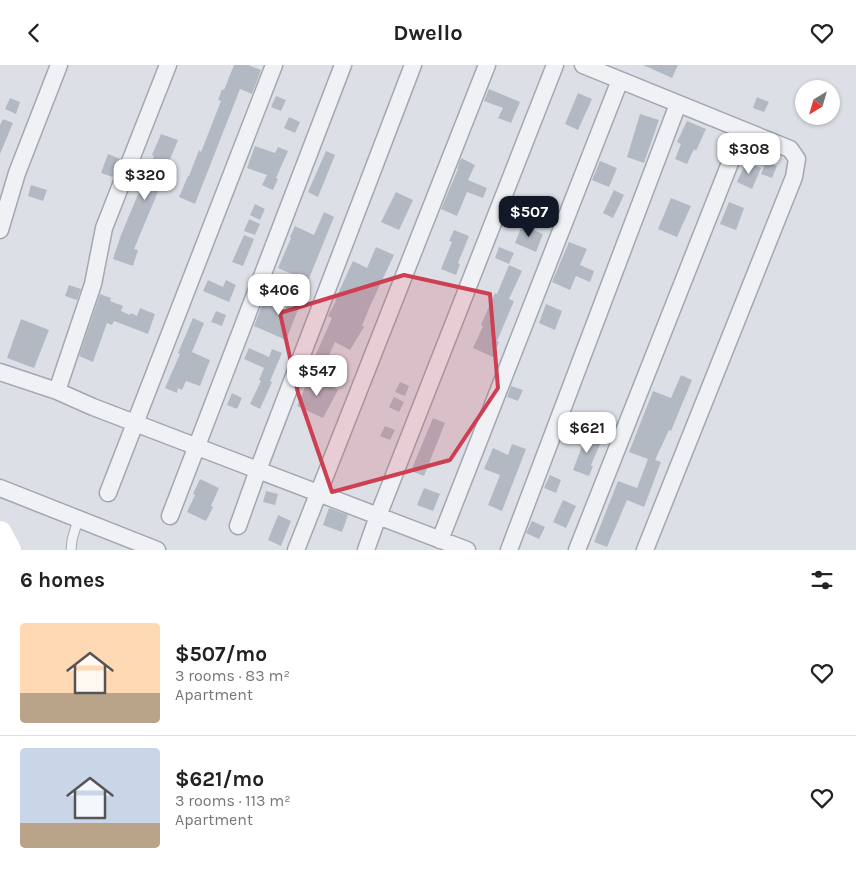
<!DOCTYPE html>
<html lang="en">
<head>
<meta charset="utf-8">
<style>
	:root { --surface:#fff; --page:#f2f2f2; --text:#222; --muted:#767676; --line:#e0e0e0; --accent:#111827 }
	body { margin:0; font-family:Karla,sans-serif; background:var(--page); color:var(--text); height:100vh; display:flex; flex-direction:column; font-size:19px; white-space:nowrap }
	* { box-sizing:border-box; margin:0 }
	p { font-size:16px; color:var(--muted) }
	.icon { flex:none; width:28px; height:28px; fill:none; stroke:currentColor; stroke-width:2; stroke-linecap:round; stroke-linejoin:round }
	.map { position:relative; height:485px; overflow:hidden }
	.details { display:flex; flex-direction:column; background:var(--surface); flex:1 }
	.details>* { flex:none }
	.needle { width:32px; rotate:217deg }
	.controls { position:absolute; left:795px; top:15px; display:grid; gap:10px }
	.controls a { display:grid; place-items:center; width:45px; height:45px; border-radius:50%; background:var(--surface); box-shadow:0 1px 4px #0004; font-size:25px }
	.price { position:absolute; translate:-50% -42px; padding:0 11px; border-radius:10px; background:#fff; color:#222; font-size:16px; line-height:32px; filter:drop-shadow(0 1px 2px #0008) }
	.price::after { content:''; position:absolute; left:50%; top:30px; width:15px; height:11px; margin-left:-8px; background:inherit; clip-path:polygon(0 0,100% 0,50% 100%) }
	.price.current { background:var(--accent); color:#fff }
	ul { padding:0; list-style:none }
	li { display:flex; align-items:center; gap:15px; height:125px; padding:0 20px }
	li+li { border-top:1px solid var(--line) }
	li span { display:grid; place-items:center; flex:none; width:140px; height:100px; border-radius:5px; color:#555 }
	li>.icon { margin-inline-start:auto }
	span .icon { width:60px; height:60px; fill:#fffc; stroke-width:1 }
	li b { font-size:21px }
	h2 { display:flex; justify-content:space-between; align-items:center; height:60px; padding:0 20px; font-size:21px }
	header { display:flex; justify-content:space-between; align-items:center; height:65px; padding:0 20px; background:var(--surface); font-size:22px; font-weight:700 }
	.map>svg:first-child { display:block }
	.building { fill:#b3b9c3 }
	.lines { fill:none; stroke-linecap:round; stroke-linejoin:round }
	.lane-casing { stroke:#a2a7b0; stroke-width:11 }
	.street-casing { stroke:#a2a7b0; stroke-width:19 }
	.lane { stroke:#eff1f5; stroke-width:9 }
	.street { stroke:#eff1f5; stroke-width:16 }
	.secondary { stroke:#fff; stroke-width:24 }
	.marked { fill:#cd3f52; fill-opacity:0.2; stroke:#cd3f52; stroke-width:4; stroke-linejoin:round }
</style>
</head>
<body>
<header><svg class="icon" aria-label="back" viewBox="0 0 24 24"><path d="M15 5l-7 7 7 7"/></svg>Dwello<svg class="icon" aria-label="heart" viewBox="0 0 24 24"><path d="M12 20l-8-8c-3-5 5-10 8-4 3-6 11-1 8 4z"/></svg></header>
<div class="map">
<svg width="856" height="485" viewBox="0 0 856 485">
	<rect width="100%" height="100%" fill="#dce0e6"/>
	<path class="building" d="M234,0H248L261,5L252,29L240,24L195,139L179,132L188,111H189L199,85L201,87L221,36L218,35L222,24L224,25Z
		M643,0H678L672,13Z
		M489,24L520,37L511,58L498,53L503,43L484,36Z
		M578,28L592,34L578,65L565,59Z
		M276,31L286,35L281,46L271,42Z
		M757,32L769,37L764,47L753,43Z
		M10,33L20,37L16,49L5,44Z
		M640,49L659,55L644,98L627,92Z
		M289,52L300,57L295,68L284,63Z
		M3,54L13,58L0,89V60Z
		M687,56L706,64L696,86L694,84L687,99L675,94L681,79L677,77Z
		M161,69L178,75L161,116L162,117L134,184L138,185L133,201L113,194L121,170L154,91L152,90Z
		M255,81L275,88L278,82L288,86L276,113L278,114L273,125L262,120L267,110L247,103Z
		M326,86L335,90L318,132L308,127Z
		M108,89L120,94L113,112L101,108Z
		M461,93L475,100L468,115L487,123L483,133L467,127L457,151L441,144L458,104H457Z
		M600,96L617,103L609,122L592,115Z
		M746,97L761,103L752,124L737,117Z
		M766,97L777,101L772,113L761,109Z
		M31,120L47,125L43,136L28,131Z
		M614,125L624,130L613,153L603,148Z
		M396,127L413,135L399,165L381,157Z
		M671,133L691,141L677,172L658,164Z
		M729,137L744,143L736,165L720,159Z
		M255,139L265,144L260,155L250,150Z
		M324,147L334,152L308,216L278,203L291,173L290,172L295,161L314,170Z
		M249,154L260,159L255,170L244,166Z
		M522,160L543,169L536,187L515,178Z
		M454,165L469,171L458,198L460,199L456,210L441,204L452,177L449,176Z
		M244,170L254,174L243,201L232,197Z
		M569,177L587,184L580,200L594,206L590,217L576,211L570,225L552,217Z
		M376,182L394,190L370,241L362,261L364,262L350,285L335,277L324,301L313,296L332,253L328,251L336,236L335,235L353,196L367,203Z
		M499,182L514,188L509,199L495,193Z
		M509,200L522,206L509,234L514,236L497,276L499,277L493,292L473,283L483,261L481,260L495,228L497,229Z
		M208,215L223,222L226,215L236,220L229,237L203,226Z
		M69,220L81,224L77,235L65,231Z
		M295,223L305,227L286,275L254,261L264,235L285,245Z
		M100,229L111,233L110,236L123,241L121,246L130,250L131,248L137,251L140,243L155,249L148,269L114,256L112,260L107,258L93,297L79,291Z
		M546,239L562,246L555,265L539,258Z
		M216,246L226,250L222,261L211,257Z
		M193,253L204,258L192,287L210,295L200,321L186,316L182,325L178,323L177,328L165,323L180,289L178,288Z
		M21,254L49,265L34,303L7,293Z
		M249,283L269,292L272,284L282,288L270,316L272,317L260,344L250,339L261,316L259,315L264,303L244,294Z
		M681,310L692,315L671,366L669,365L655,395L661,397L644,442L627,435L607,482L594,477L618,416L637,423L648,394L629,387L653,326L671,333Z
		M310,311L338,325L323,353L297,341Z
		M400,317L409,321L405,331L395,327Z
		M511,321L523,325L518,336L507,332Z
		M232,328L242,333L237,344L227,340Z
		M394,332L404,337L399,347L389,342Z
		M433,353L445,358L424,411L411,406Z
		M385,361L395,365L390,375L380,371Z
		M587,365L599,370L597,375L601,377L591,400L593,401L589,411L573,405L584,376H583Z
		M512,379L526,384L502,446L488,440L500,410L484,404L493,383L508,390Z
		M550,410L561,415L556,428L544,423Z
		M200,414L219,423L211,441L213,442L206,456L187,447L195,430L193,429Z
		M424,423L440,429L433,446L417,440Z
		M266,426L278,429L275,440L263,437Z
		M563,435L576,441L566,463L553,457Z
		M329,443L348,450L342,467L323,460Z
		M278,450L291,456L281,481L268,475Z
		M532,456L545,462L539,474L526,468Z"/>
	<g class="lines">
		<defs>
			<path id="lane" d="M71,485L72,475L78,454"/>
			<path id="street" d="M583,0L790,84L797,94L794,112L645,485
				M0,165L17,108L59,0
				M0,307L57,326L93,342L467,485
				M57,326L93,219L104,163L168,0
				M0,423L157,485
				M108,428L274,0
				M170,451L343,0
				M238,461L258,405L413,0
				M440,475L620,15
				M296,485L487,0
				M366,485L378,451L555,0
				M509,485L678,39
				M577,485L743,65"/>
		</defs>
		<use href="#lane" class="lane-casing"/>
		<use href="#street" class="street-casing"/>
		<use href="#lane" class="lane"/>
		<use href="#street" class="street"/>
		<path class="secondary" d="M0,468L9,485"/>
	</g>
	<path class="marked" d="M404,210L490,229L498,323L450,395L332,427L298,328L280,248Z"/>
</svg>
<div class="controls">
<a><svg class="needle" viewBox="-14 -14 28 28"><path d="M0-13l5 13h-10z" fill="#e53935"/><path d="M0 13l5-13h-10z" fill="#767676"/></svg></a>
</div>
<b class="price" style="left:749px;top:110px">$308</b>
<b class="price" style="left:145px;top:136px">$320</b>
<b class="price current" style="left:529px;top:173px">$507</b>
<b class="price" style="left:279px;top:251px">$406</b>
<b class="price" style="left:317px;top:332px">$547</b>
<b class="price" style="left:587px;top:389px">$621</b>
</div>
<section class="details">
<h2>6 homes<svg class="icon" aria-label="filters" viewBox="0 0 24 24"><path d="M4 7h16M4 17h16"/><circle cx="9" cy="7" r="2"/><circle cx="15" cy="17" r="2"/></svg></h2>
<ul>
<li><span style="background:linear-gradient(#ffd9b3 70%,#b9a48a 0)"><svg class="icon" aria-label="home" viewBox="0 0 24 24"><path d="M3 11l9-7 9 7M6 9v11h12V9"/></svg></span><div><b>$507/mo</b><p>3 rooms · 83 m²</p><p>Apartment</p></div><svg class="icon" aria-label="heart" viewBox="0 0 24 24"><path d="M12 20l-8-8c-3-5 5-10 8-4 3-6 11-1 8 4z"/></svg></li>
<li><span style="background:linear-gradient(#c9d6e8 75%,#b9a48a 0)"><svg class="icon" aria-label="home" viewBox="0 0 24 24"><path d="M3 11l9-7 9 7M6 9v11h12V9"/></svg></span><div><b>$621/mo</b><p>3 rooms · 113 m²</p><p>Apartment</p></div><svg class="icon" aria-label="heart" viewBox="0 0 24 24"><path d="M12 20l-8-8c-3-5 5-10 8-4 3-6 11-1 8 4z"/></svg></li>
</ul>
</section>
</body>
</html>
